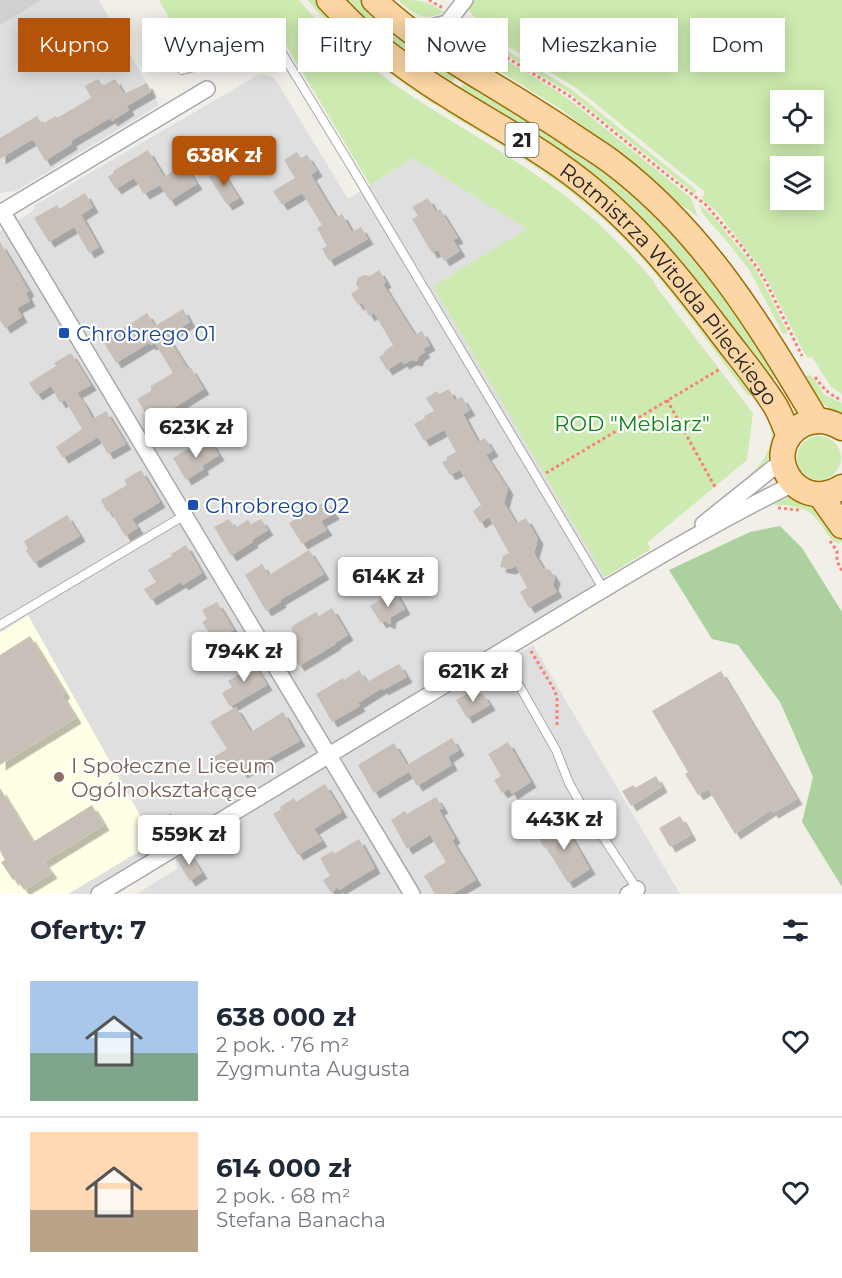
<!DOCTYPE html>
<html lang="pl">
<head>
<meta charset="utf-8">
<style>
	:root { --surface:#fff; --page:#f2f2f3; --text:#1f2937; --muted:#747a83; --line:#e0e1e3; --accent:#b45309 }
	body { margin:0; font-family:Montserrat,sans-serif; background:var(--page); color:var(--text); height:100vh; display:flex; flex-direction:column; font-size:22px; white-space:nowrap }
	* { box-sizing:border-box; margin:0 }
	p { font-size:20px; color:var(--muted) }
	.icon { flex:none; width:33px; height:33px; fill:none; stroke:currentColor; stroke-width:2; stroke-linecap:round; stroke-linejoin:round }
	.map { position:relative; height:894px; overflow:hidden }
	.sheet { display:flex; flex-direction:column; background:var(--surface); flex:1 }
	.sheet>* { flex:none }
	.guide { position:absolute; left:18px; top:18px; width:807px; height:54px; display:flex; gap:12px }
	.fabs { position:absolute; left:770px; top:90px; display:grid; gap:12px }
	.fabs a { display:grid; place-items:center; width:54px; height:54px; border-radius:0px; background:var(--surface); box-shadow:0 3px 15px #0003; font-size:30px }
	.price { position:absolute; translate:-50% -51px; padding:0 14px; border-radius:6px; background:#fff; color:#222; font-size:20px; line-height:39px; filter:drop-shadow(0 2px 3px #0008) }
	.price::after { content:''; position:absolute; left:50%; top:36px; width:18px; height:14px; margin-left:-9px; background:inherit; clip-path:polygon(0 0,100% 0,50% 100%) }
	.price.active { background:var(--accent); color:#fff }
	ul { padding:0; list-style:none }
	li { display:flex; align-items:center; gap:18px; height:150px; padding:0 30px }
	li+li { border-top:2px solid var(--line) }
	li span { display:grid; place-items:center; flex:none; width:168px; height:120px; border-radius:0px; color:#555 }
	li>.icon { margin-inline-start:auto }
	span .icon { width:72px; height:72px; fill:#fffc; stroke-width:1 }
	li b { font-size:26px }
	h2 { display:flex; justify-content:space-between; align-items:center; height:72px; padding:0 30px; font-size:26px }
	.pill { padding:0 21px; border-radius:0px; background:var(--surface); box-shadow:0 3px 15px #0003; font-size:21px; line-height:54px }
	.pill.active { background:var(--accent); color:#fff }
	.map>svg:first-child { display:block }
	.residential { fill:#e0dfdf }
	.education { fill:#ffffe5 }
	.religious { fill:#d0d0d0 }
	.grass { fill:#cdebb0; fill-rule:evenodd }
	.forest { fill:#add19e }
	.building { fill:#c7bfb8; filter:url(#shadow) }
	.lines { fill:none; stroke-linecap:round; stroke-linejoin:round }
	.lane-casing { stroke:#a9a9a9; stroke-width:10 }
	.street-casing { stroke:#a9a9a9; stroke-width:18 }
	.primary-casing { stroke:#a06b00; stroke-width:27 }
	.path { stroke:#fa8072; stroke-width:3; stroke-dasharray:3 3; stroke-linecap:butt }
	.lane { stroke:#fff; stroke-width:8 }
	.street { stroke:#fff; stroke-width:15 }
	.primary { stroke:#fcd6a4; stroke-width:24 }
	.transit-dot { fill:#1a4fb4; stroke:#fff; stroke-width:2 }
	.education-dot { fill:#8d6e63; stroke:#fff; stroke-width:2 }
	.labels { text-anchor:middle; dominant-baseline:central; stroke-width:4.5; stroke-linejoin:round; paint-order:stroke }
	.shield { fill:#fff; stroke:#646464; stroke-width:1.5 }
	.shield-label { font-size:20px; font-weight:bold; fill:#222 }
	.street-label { font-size:21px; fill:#222; stroke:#fff }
	.transit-label { font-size:21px; fill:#164399; stroke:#fff; text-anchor:start }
	.park-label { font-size:21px; fill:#0c8416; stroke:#fff }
	.education-label { font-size:21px; fill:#785e54; stroke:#fff; text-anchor:start }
</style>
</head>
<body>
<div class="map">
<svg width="842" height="894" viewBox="0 0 842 894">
	<defs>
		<filter id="shadow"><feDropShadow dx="5.5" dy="5.5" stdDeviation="0" flood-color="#0004"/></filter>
	</defs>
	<rect width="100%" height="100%" fill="#f2efe9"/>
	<path class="residential" d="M42,0H99L159,105L16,191L0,193V25Z
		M265,74L273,78L279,85L348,199L413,158L528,229L433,286L607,580L90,894H0V231L32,212L35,205L258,75Z
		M533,645L680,894H136L177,869L175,856Z"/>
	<path class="education" d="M28,615L155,842L68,894H1L0,892V633Z"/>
	<path class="religious" d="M0,0H42L0,25Z"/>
	<path class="grass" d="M159,0H299C369,85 474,127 560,192C595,218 625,248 653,280L655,285L753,413L747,460L647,543L651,549L605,577L433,286L527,229L413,158L370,185L280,35L189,54Z
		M307,0H318L442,100L439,105L433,104C387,73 344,41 307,0Z
		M341,0H361L389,25L457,74L450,86L397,49Z
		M398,0C418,0 427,0 444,12C423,23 414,14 398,0Z
		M474,0H842V394L831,387L812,357L808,358L802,349L772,289L759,266L717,212L702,199L705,192L576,88L491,36L479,24L467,7ZM780,100H813V134H780ZM780,166H813V200H780Z
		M458,21L480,43L470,53C459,45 455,35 458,21Z
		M494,44H496L571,89L696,190L695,194L568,92L494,47Z
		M487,49L557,91L575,104L691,198L697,214V217L689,210L667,197L607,145L562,110L478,58Z
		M466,79L588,156L684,238L780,376L769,382L693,281L458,91Z
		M450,105L528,153L623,227L755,393L748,396C703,336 660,271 604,220C558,177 501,145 447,113V109Z
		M699,204L713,216L755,268L763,282L788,333L783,334L750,271L724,238L703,214Z
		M808,375L812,376L825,395L842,403V415C821,407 815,395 804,378Z
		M769,418L774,427V436L771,455L762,468L749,479V476C767,459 776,443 769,418Z
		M797 458a22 22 0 1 1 44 0a22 22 0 1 1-44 0Z
		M783,496C790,497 796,500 802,502C823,510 830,523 842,540V542L838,544C831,541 827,533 822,526C806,503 794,507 768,504Z"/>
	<path class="forest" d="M780,526L802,548L842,612V887L802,822L813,777L780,702L738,645L712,639L669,570L750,532Z"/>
	<path class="building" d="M98,79L103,86L115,79L124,94L147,83L151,92L127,106L129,110L112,121L110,118L71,141L72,144L45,161L33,139L0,159V138L37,116L42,124L56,116L57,118L91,98L85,86Z
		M148,150L164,177L184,164L197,184L170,201L160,185L144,194L134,178L116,189L108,177L114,173L113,171Z
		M297,152L301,158L307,155L317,171L311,175L336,217L342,214L352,232L361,227L368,239L329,261L322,249L327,246L317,228L322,225L302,193L282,205L273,191L295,178L284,160Z
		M221,170L239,198L227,205L209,177Z
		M85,193L93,207L81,215L99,247L89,253L74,227L49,242L34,218L57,205L59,209Z
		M428,198L436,212L440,209L458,238L453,240L460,251L444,261L438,250L432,253L412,219L418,216L412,207Z
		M0,242L29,291L26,293L30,301L17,308L22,317L5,328L0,320Z
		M379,270L386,282L383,284L415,335L422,331L430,345L423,349L425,352L419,356L417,361L411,360L404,364L402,361L387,370L379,357L384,354L385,351L393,345L374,313L369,316L362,303L358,305L351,294L359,289L356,284L358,278L364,275L370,276Z
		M183,309L190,322L167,336L188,369L191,368L204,389L151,422L137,399L151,391V386L173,373L155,343L151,345L149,343L116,363L103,341L147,313L155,326Z
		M71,353L91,385L77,393L84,403L93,419L106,411L126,444L108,454L98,437L63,458L56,447L82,429L65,400L60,403L51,386L37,395L29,383L56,366L54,363Z
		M449,389L455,400L462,397L466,404L470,410L463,414L478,442L485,438L493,451L486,455L508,489L504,503L516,523L526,518L538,539L534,553L543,568L550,570L555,578L553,585L557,592L529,608L520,592L527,588L516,566L510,569L500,567L503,556L509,553L489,517L480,523L473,511L481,505L460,470L450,475L442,462L447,460V457L456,452L444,430L424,441L414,424L425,418L424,416L434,411L426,398L437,391L439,394Z
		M209,439L219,455L202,466L204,469L186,480L173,458L191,447L192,449Z
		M141,470L160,502L132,519L138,528L125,536L110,510L107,512L101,500L127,485L124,480Z
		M326,501L334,514L321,521L327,530L302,544L289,523Z
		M67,515L80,536L34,563L26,550L28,549L24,541Z
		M229,519L235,528L248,520L251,524L261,519L268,530L252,540L253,542L231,556L214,527Z
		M186,545L202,573L183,585L181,582L151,600L144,589L156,582L148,570L172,556L171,554Z
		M309,550L324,574L280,600L281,602L266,611L245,575L262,564L269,575Z
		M395,591L405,609L391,617L390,624L384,621L381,623L370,606Z
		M217,602L234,630L219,638L215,632L211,635L209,633L202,622L207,619L202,610Z
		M332,608L348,635L335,643L336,644L299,666L282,638L293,631L291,628L294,625L316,612L319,616Z
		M30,636L65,693L62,695L76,718L0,765V655Z
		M250,657L267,685L230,707L222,693L232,687L228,681L240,674L235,666Z
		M399,664L407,677L383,690L382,688L358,703L360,706L332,722L316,694L343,678L344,680L359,670L367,682Z
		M721,671L797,799L773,813L771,810L735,834L708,789L698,795L685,774L688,772L652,711Z
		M475,689L477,693L483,694L490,705L467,718L456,700Z
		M236,707L251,732L283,712L300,741L242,773L234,760L220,768L214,757L227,749L210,722Z
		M452,738L459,750L448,757L452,765L417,786L409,772L374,793L358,765L394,743L407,765Z
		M508,742L531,782L512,794L509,789L502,793L494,780L501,776L488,754Z
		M656,776L662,787L631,806L622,791L634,785L635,788Z
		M325,784L342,812L314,829L322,841L298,855L273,814L281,809L280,807L294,798L296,802Z
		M0,788L33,842L92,805L104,825L44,862L52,873L24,890L16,878L13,880L1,862L5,860L0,851Z
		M436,797L443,808L439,810L455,838L452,840L476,880L452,894H435L424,876L446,862L430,835L407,849L391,820L405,811L407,814Z
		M171,813L179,826L161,837L153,824Z
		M680,816L691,835L670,847L659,828Z
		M563,820L570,832L569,833L590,869L568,883L546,847L544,848L537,835Z
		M359,839L375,868L339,890L338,887L331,893L323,880L330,876L320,858L333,851L334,854Z
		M188,851L202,873L190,881L176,859Z"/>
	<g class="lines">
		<defs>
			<path id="lane" d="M182,70L264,49L271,48L282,53L348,161L604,590
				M0,625L185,515
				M500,652L556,750L569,783L583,808L607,843L639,892"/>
			<path id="street" d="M447,23L451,59
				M412,32L447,23L465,0
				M2,211L412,894
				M0,213L207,89
				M703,524L782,461
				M99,894C238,809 378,725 518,641C608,587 698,531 793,484
				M628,894L637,889"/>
			<g id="primary">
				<path id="s1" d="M329,0C339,10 348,20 358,29C380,49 406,68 430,84C472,112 517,135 558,164C625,210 673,269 722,334C740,358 760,381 776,407C781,416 785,427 789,436"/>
				<path d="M374,0C402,27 435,49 468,70C504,92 541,114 576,138C588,146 601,154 613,163C705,233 759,324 817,421"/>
				<path d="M842,428C830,421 816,418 802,425C758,450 796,516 842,487"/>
				<path d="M820,495L842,526"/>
			</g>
		</defs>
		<use href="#lane" class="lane-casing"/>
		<use href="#street" class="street-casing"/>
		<use href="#primary" class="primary-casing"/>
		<path class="path" d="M429,0L443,8
			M465,24L493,49L571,97L667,175L706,205L742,247L758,269L766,282L802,356
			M815,377C823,388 829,395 842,400
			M667,400L715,487
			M546,473L720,369
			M778,508L799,510
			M830,541L837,551V561L842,571
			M531,651L555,691L557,698V727"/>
		<use href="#lane" class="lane"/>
		<use href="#street" class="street"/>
		<use href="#primary" class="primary"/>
	</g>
	<g class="transit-dot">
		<rect x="58" y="327" width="12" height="12" rx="3"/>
		<rect x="187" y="499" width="12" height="12" rx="3"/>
	</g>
	<circle class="education-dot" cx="59" cy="777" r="6"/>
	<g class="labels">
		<rect class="shield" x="505.5" y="123" width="33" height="34" rx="4.5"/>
		<g class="shield-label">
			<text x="522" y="140">21</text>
		</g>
		<g class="street-label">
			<text stroke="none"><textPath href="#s1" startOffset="447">Rotmistrza Witolda Pileckiego</textPath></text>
		</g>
		<g class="transit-label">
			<text x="76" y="333">Chrobrego 01</text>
			<text x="205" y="505">Chrobrego 02</text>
		</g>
		<g class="park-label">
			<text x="632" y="423">ROD "Meblarz"</text>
		</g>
		<g class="education-label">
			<text x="71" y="765">I Społeczne Liceum<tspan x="71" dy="24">Ogólnokształcące</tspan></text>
		</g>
	</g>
</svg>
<div class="fabs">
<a><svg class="icon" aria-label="locate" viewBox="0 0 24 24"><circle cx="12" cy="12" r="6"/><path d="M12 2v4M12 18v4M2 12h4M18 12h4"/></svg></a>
<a><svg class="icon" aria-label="layers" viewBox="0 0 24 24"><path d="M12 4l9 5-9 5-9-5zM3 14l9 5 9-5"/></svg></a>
</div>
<b class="price active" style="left:224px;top:187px">638K zł</b>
<b class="price" style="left:196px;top:459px">623K zł</b>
<b class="price" style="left:388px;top:608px">614K zł</b>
<b class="price" style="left:244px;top:683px">794K zł</b>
<b class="price" style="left:473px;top:703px">621K zł</b>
<b class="price" style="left:564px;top:851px">443K zł</b>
<b class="price" style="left:189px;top:866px">559K zł</b>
<div class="guide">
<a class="pill active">Kupno</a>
<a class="pill">Wynajem</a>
<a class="pill">Filtry</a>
<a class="pill">Nowe</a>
<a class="pill">Mieszkanie</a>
<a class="pill">Dom</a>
</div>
</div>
<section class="sheet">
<h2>Oferty: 7<svg class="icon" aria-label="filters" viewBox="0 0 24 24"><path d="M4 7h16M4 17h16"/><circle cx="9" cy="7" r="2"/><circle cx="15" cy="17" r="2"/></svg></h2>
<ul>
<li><span style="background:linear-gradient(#a9c7e8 60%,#7fa58c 0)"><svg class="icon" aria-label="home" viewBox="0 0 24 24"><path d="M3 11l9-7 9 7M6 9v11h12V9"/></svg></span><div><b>638 000 zł</b><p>2 pok. · 76 m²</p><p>Zygmunta Augusta</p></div><svg class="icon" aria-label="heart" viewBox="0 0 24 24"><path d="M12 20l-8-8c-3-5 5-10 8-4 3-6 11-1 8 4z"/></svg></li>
<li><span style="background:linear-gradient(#ffd9b3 65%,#b9a48a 0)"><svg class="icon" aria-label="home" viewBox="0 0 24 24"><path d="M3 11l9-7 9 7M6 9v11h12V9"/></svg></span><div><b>614 000 zł</b><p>2 pok. · 68 m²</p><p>Stefana Banacha</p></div><svg class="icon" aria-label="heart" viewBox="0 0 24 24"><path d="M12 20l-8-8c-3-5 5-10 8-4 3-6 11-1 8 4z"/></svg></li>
</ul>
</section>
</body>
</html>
